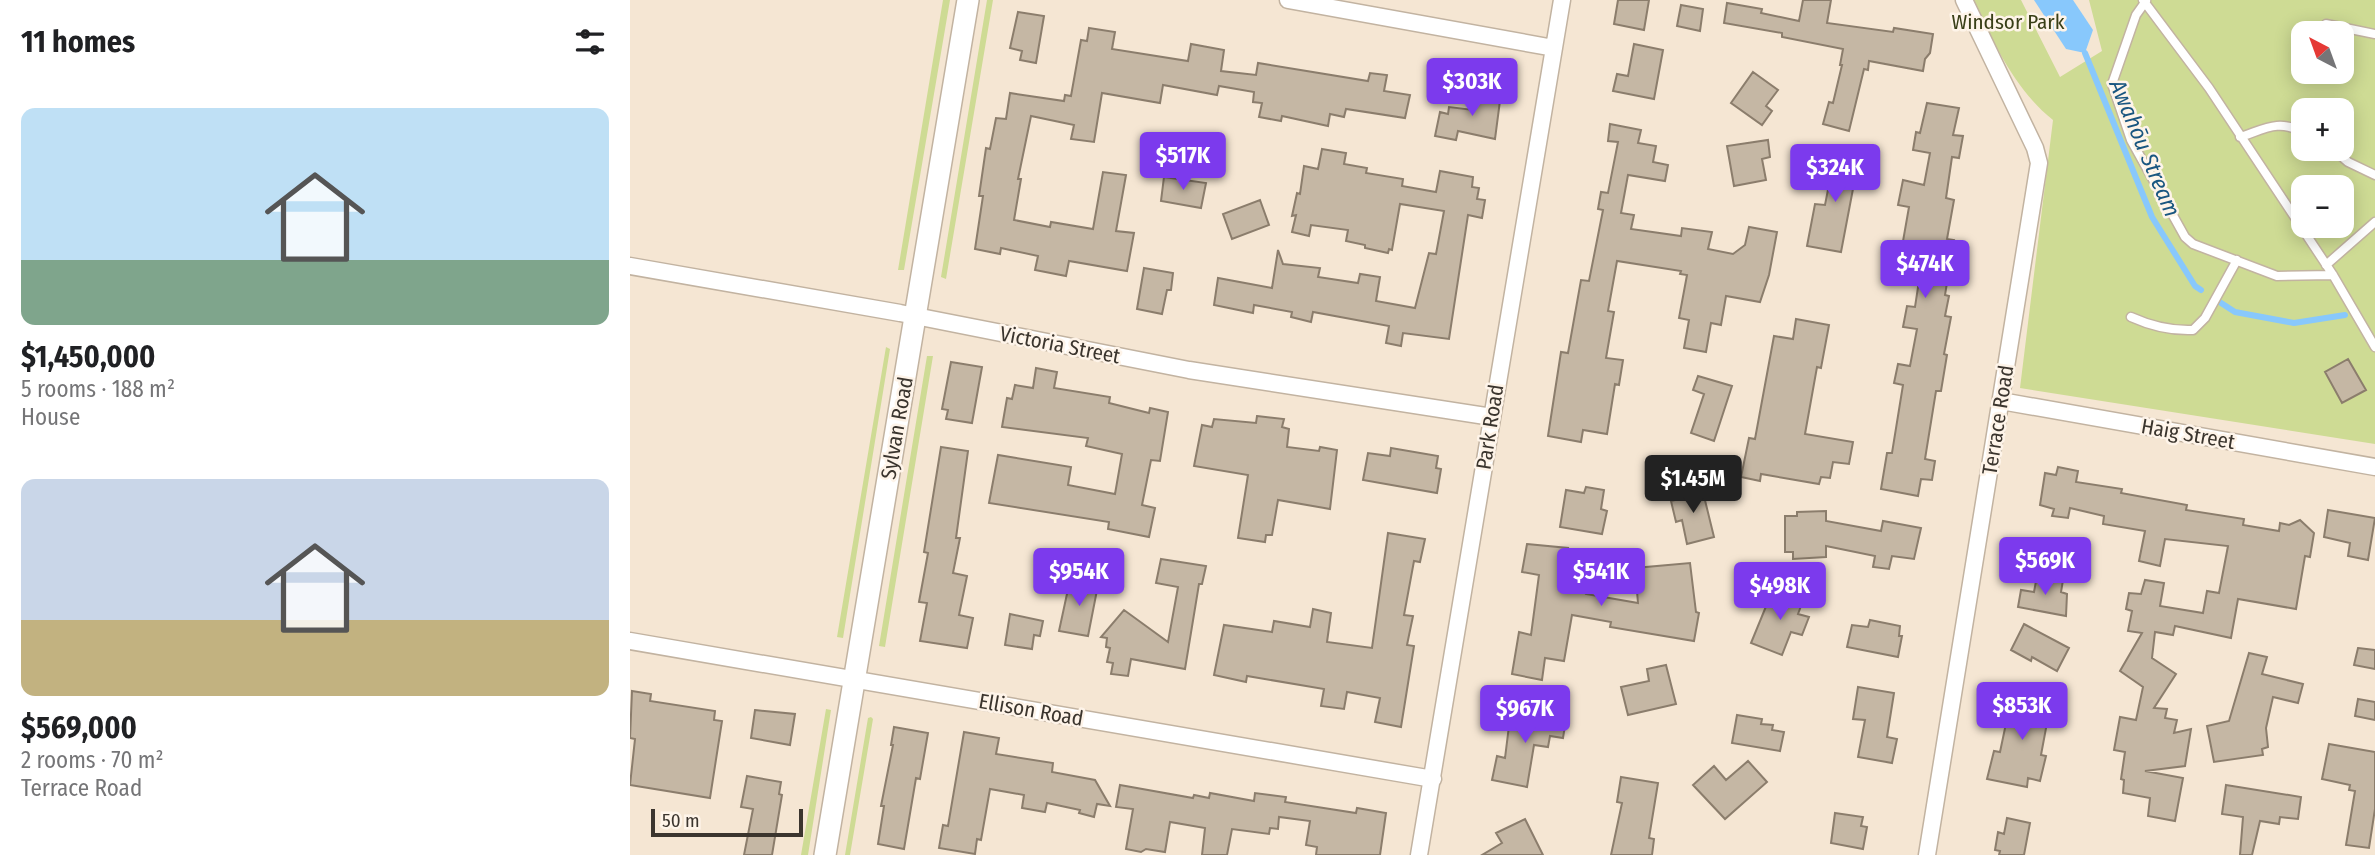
<!DOCTYPE html>
<html lang="en">
<head>
<meta charset="utf-8">
<style>
	:root { --surface:#fff; --page:#f6f6f6; --text:#202124; --muted:#757577; --accent:#7c3aed }
	body { margin:0; font-family:"Fira Sans Condensed",sans-serif; background:var(--page); color:var(--text); height:100vh; display:flex; flex-direction:column; font-size:26px; white-space:nowrap }
	* { box-sizing:border-box; margin:0 }
	p { font-size:23px; color:var(--muted) }
	.icon { flex:none; width:38px; height:38px; fill:none; stroke:currentColor; stroke-width:2; stroke-linecap:round; stroke-linejoin:round }
	.map { position:relative; flex:1; overflow:hidden }
	.sheet { display:flex; flex-direction:column; background:var(--surface); width:630px }
	.sheet>* { flex:none }
	.needle { width:46px; rotate:319deg }
	.fabs { position:absolute; left:1661px; top:21px; display:grid; gap:14px }
	.fabs a { display:grid; place-items:center; width:63px; height:63px; border-radius:14px; background:var(--surface); box-shadow:0 4px 18px #0003; font-size:35px }
	.scale { position:absolute; left:21px; bottom:18px; width:152px; box-sizing:border-box; padding-left:7px; border:4px solid #3b352e; border-top:0; font-size:19px; line-height:24px; white-space:nowrap; color:#3b352e; -webkit-text-stroke:5px #fef4e9; paint-order:stroke }
	.price { position:absolute; translate:-50% -60px; padding:0 16px; border-radius:7px; background:var(--accent); color:#fff; font-size:23px; line-height:46px; filter:drop-shadow(0 2px 4px #0008) }
	.price::after { content:''; position:absolute; left:50%; top:42px; width:21px; height:16px; margin-left:-10px; background:inherit; clip-path:polygon(0 0,100% 0,50% 100%) }
	.price.on { background:#222; color:#fff }
	ul { padding:0; list-style:none }
	li { display:grid; align-content:center; gap:14px; height:371px; padding:0 21px }
	li span { display:grid; place-items:center; height:217px; border-radius:14px; color:#555 }
	li>.icon { margin-inline-start:auto }
	span .icon { width:126px; height:126px; fill:#fffc; stroke-width:1 }
	li b { font-size:30px }
	h2 { display:flex; justify-content:space-between; align-items:center; height:84px; padding:0 21px; font-size:30px }
	main { display:flex; flex:1; min-height:0 }
	.map>svg:first-child { display:block }
	.green { fill:#cedb94; fill-rule:evenodd }
	.water { fill:#88c8fc }
	.lines { fill:none; stroke-linecap:round; stroke-linejoin:round }
	.stream { stroke:#88c8fc; stroke-width:6 }
	.building { fill:#c5b7a4; stroke:#8b7d6c; stroke-width:2 }
	.service-casing { stroke:#c2b3a1; stroke-width:11 }
	.minor-casing { stroke:#c2b3a1; stroke-width:19 }
	.tertiary-casing { stroke:#c2b3a1; stroke-width:24 }
	.service { stroke:#fff; stroke-width:8 }
	.minor { stroke:#fff; stroke-width:16 }
	.tertiary { stroke:#fff; stroke-width:21 }
	.labels { text-anchor:middle; dominant-baseline:central; stroke-width:5; stroke-linejoin:round; paint-order:stroke }
	.park-label { font-size:21px; fill:#393f17; stroke:#fef4e9 }
	.street-label { font-size:21px; fill:#3b352e; stroke:#fef4e9 }
	.water-label { font-size:23px; font-style:italic; fill:#195680; stroke:#fef4e9 }
</style>
</head>
<body>
<main>
<section class="sheet">
<h2>11 homes<svg class="icon" aria-label="filters" viewBox="0 0 24 24"><path d="M4 7h16M4 17h16"/><circle cx="9" cy="7" r="2"/><circle cx="15" cy="17" r="2"/></svg></h2>
<ul>
<li><span style="background:linear-gradient(#bfe0f5 70%,#7fa58c 0)"><svg class="icon" aria-label="home" viewBox="0 0 24 24"><path d="M3 11l9-7 9 7M6 9v11h12V9"/></svg></span><div><b>$1,450,000</b><p>5 rooms · 188 m²</p><p>House</p></div></li>
<li><span style="background:linear-gradient(#c9d6e8 65%,#c2b280 0)"><svg class="icon" aria-label="home" viewBox="0 0 24 24"><path d="M3 11l9-7 9 7M6 9v11h12V9"/></svg></span><div><b>$569,000</b><p>2 rooms · 70 m²</p><p>Terrace Road</p></div></li>
</ul>
</section>
<div class="map">
<svg width="1745" height="855" viewBox="0 0 1745 855">
	<rect width="100%" height="100%" fill="#f5e6d3"/>
	<path class="green" d="M313,0H320L274,270H268Z
		M357,0H363L316,279L311,277Z
		M1341,0H1391L1430,77L1472,51L1459,0H1745V444L1390,388L1423,120C1384,89 1365,43 1341,0ZM1673,33H1712V72H1673ZM1673,110H1712V149H1673ZM1673,187H1712V226H1673Z
		M256,347L260,349L213,638L207,637Z
		M297,356H303L255,647L249,646Z
		M196,709L201,710L178,855H171Z
		M241,717L243,719L220,855H215L238,718Z"/>
	<path class="water" d="M1404,0H1443L1463,30L1455,53L1436,49Z"/>
	<g class="lines">
		<path class="stream" d="M1455,53L1522,217L1565,286L1571,290
			M1588,301L1605,312L1664,323L1715,315"/>
	</g>
	<path class="building" d="M988,0H1019L1014,30L984,24Z
		M1173,0H1201L1197,23L1263,32L1264,28L1303,34L1300,53L1295,59L1293,71L1239,61L1238,70L1234,69L1219,131L1193,124L1199,102L1203,103L1212,65H1210L1213,49L1152,37V33L1094,23L1097,3L1132,9L1131,13L1169,21Z
		M1051,5L1073,9L1070,31L1047,26Z
		M388,12L414,16L406,63L390,60L392,51L380,48Z
		M459,28L485,32L482,49L558,61L561,44L594,50L591,71L626,75L628,63L738,81L740,73L757,75L754,91L780,95L775,118L716,109L714,117L700,114L698,126L652,116L651,121L629,117L632,103L623,102L624,92L589,86L587,95L533,85L530,103L472,93L464,142L441,139L444,125L401,116L388,179H391L384,220L420,227L421,222L463,229L473,172L496,175L486,231L504,233L497,271L439,261L436,276L405,270L408,256L371,248L370,254L345,249L353,196H349L356,148L360,149L366,118L376,119L380,93L434,101L435,95L441,96L451,40L457,41Z
		M1004,44L1033,50L1024,99L983,91L987,74L998,76Z
		M1123,72L1148,90L1136,106L1142,111L1132,125L1101,103Z
		M847,89L871,93L865,139L828,131L826,140L805,136L810,112L818,114L819,107L843,110Z
		M1297,103L1329,108L1323,135L1333,136L1329,158L1322,157L1316,198L1324,200L1317,239L1324,240L1315,295L1319,296L1315,316L1321,317L1314,354L1317,355L1311,391H1306L1295,459L1305,461L1302,480L1291,479L1288,496L1251,489L1257,453H1262L1273,385L1264,383L1268,364L1280,366L1287,329L1273,327L1277,306L1285,307L1291,268L1269,264L1279,207L1268,205L1273,180L1294,185L1300,153L1283,150L1286,132L1290,133Z
		M980,124L1011,130L1008,143L1026,146L1023,162L1038,165L1035,181L998,175L991,213L1004,215L1001,229L1051,236L1052,228L1082,232L1078,249L1103,254L1115,245L1119,227L1147,232L1139,275L1130,302L1096,296L1091,325L1081,323L1076,352L1054,348L1059,320L1049,318L1057,275L1050,274L1051,271L987,261L978,311L984,312L976,358L993,360L989,385L985,384L977,434L953,430L951,442L918,436L931,352L938,353L951,280L959,281L973,210L968,209L971,192L978,193L988,142L978,141Z
		M1138,140L1140,157L1132,159L1136,180L1104,186L1097,146Z
		M692,149L716,153L714,164L737,168L736,173L773,179L772,186L806,192L810,171L843,177L842,187L849,188L847,199L855,200L852,218L838,215L819,339L773,333L771,346L756,343L759,326L683,312L681,322L661,317L662,312L624,305L623,313L584,305L588,278L642,288L648,250L653,264L690,268L688,277L728,283L730,274L750,277L746,301L785,308L799,253L806,254L814,211L770,204L762,250L759,249L758,253L735,248V245L716,241L718,230L681,225L679,236L662,232L666,215L662,216L667,193L670,194L674,166L688,169Z
		M1206,149L1230,152L1211,252L1177,246L1185,204L1195,205Z
		M534,177L576,183L571,208L531,201Z
		M630,200L639,225L602,239L593,214Z
		M514,268L543,273L541,290H537L532,314L507,309Z
		M1166,319L1199,325L1191,368L1187,367L1175,434L1223,442L1219,464L1203,462L1200,478L1191,477L1189,484L1131,474L1130,481L1111,477L1119,438L1125,439L1144,336L1163,339Z
		M1718,359L1736,390L1712,403L1695,372Z
		M321,362L352,367L342,423L316,419L318,410L312,409Z
		M406,368L427,372L424,388L480,397L479,403L519,413L520,408L538,412L530,461L521,460L512,505L525,508L519,537L478,529L479,522L359,503L368,455L441,467L438,485L485,494L492,454L456,446L458,438L372,427L377,398L382,399L385,385L403,388Z
		M1068,376L1102,386L1084,441L1061,433L1074,394L1063,390Z
		M627,416L654,419L652,427L659,429L657,447L689,451L690,447L707,450L700,509L648,500L642,535H636L635,542L608,538L618,475L564,466L572,425L582,427L584,419L626,423Z
		M311,447L338,451L326,538H330L323,573L337,576L329,615L343,618L337,648L290,641L297,603L289,602L298,553L294,552Z
		M761,448L808,456L806,468L811,469L807,493L733,480L738,453L760,456Z
		M1428,467L1448,471L1446,482L1492,489L1491,493L1557,505L1556,510L1614,519L1613,525L1649,531L1650,523L1659,525L1670,520L1684,533L1680,557L1675,556L1666,609L1608,599L1601,638L1545,626L1543,635L1525,632L1522,658L1546,674L1524,708L1537,709L1535,718L1547,720L1544,733L1561,729L1555,766L1515,771L1553,778L1545,821L1518,816L1520,798L1493,793L1494,780L1491,779L1495,752L1484,750L1490,717L1506,720L1513,687L1490,671L1512,633L1498,631L1502,611L1496,609L1499,593L1511,594L1515,580L1534,583L1530,606L1573,613L1577,591L1589,593L1598,546L1535,539L1530,566L1509,561L1515,531L1473,524L1474,516L1440,508L1438,518L1422,516L1424,509L1410,505L1415,473L1426,475Z
		M1071,484L1084,537L1057,544L1052,520L1046,522L1041,501L1053,498L1051,491Z
		M956,487L974,490L971,509L977,511L972,534L930,527L936,490L954,493Z
		M1698,510L1745,518L1738,560L1718,556L1720,543L1694,537Z
		M1196,511V521L1251,531L1253,521L1291,528L1284,559L1262,556L1259,569L1243,567L1245,556L1196,546V557L1163,559V552H1155V516H1167V512Z
		M758,533L795,539L790,562L784,561L774,615L783,616L777,645L784,646L771,727L745,722L750,698L717,692L714,709L691,706L694,689L617,676L616,682L584,675L594,625L642,632L644,621L680,627L683,609L701,613L697,642L742,648Z
		M897,544L938,548L931,584L957,589L956,594L1008,603L1005,568L1060,563L1066,612L1069,613L1064,641L980,627L981,622L942,615L934,661L915,658L912,680L882,674L889,632L901,635L909,575L892,572Z
		M531,559L576,566L572,584H569L555,669L501,659L498,676L481,674L483,663L477,662L480,648L476,647L477,638L471,637L494,610L538,642L548,587L526,583Z
		M1407,576L1433,580L1431,592L1437,594L1436,616L1388,607L1391,590L1404,592Z
		M440,580L468,585L458,636L429,631Z
		M1147,588L1174,598L1168,614L1179,617L1172,635L1161,632L1152,655L1121,643L1137,604L1141,605Z
		M380,614L413,621L410,636L404,635L402,649L375,645Z
		M1240,620L1270,626L1269,636H1272L1268,657L1217,647L1222,625L1238,627Z
		M1394,624L1439,648L1427,671L1402,657L1401,661L1381,650Z
		M1728,648L1745,650V669L1724,665Z
		M1619,653L1637,657L1632,674L1673,684L1668,703L1643,697L1636,728L1638,747L1632,749L1633,755L1584,762L1577,726L1599,721Z
		M1036,665L1046,704L998,715L991,687L1019,681L1017,669Z
		M1228,687L1264,693L1257,737L1267,739L1262,763L1228,757L1235,720L1223,719Z
		M2,691L21,694L20,701L85,711L84,720L92,721L80,798L0,785L5,739L0,738Z
		M1395,693L1422,696L1411,755L1416,756L1410,781L1398,778L1397,787L1357,779L1364,751L1370,752L1378,714H1375L1378,698L1394,702Z
		M1728,699L1745,702V720L1725,716Z
		M125,710L165,714L160,745L121,738Z
		M881,710L936,719L933,738L920,736L918,747L904,745L897,787L862,780L867,756L875,758Z
		M1107,715L1132,719L1131,724L1143,725L1142,730L1154,732L1150,751L1102,743Z
		M264,727L298,733L290,779L286,778L274,849L248,844L254,806H251L263,745H261Z
		M334,732L369,738L366,754L423,763L422,772L465,780L480,806L467,804L464,817L449,813L450,810L417,803L415,812L392,808L394,795L360,789L351,840L347,839L345,854L309,848L313,825L318,826Z
		M1699,744L1745,752V809L1739,848L1716,845L1725,791L1719,790L1720,785L1692,779Z
		M1118,761L1137,782L1095,819L1063,785L1084,766L1096,780Z
		M117,776L151,782L149,794L152,795L142,855H114L123,809L111,807Z
		M991,777L1028,783L1019,838L1024,839L1022,855H981L992,803L987,802Z
		M490,785L563,798L564,795L579,798L580,793L624,801L625,793L656,797L655,802L726,813L727,808L756,813L750,855H686L687,847L676,845L680,821L649,817L648,829L640,828L639,834L602,829L597,855H572L575,828L540,822L535,852L516,849L511,852L496,849L503,809L486,807Z
		M1596,785L1671,797L1668,819L1650,817L1649,824L1630,821L1622,855H1610L1613,817L1592,814Z
		M1205,813L1233,817L1231,826L1237,827L1233,849L1201,843Z
		M1377,818L1400,823L1394,855H1369L1370,851L1365,850L1368,832L1374,834Z
		M895,819L913,855H852L872,843L866,833Z"/>
	<g class="lines">
		<defs>
			<path id="service" d="M1513,0L1579,88L1703,275L1745,347
				M1516,1L1506,15L1482,84L1501,140L1555,237L1563,244L1647,276L1703,275
				M1696,24L1745,34
				M1610,137C1635,129 1648,119 1673,132
				M1703,149L1718,162L1745,175
				M1696,265L1745,222
				M1501,317C1521,326 1540,331 1563,330L1575,318L1607,260"/>
			<path id="minor" d="M658,0L924,48
				M0,266L270,313L559,370L862,417
				M1371,401L1745,467
				M0,641L803,779
				M789,855L932,0
				M1297,855L1409,163L1405,148L1334,0"/>
			<path id="tertiary" d="M195,855L338,0"/>
		</defs>
		<use href="#service" class="service-casing"/>
		<use href="#minor" class="minor-casing"/>
		<use href="#tertiary" class="tertiary-casing"/>
		<use href="#service" class="service"/>
		<use href="#minor" class="minor"/>
		<use href="#tertiary" class="tertiary"/>
	</g>
	<g class="labels">
		<g class="park-label">
			<text x="1378" y="22">Windsor Park</text>
		</g>
		<g class="street-label">
			<text transform="translate(430 345) rotate(11)">Victoria Street</text>
			<text transform="translate(1368 420) rotate(-81)">Terrace Road</text>
			<text transform="translate(860 427) rotate(-81)">Park Road</text>
			<text transform="translate(267 428) rotate(-80)">Sylvan Road</text>
			<text transform="translate(1558 434) rotate(10)">Haig Street</text>
			<text transform="translate(401 710) rotate(10)">Ellison Road</text>
		</g>
		<g class="water-label">
			<text transform="translate(1515 148) rotate(67)">Awahōu Stream</text>
		</g>
	</g>
</svg>
<div class="fabs">
<a><svg class="needle" viewBox="-14 -14 28 28"><path d="M0-13l5 13h-10z" fill="#e53935"/><path d="M0 13l5-13h-10z" fill="#757577"/></svg></a>
<a>+</a>
<a>−</a>
</div>
<div class="scale">50 m</div>
<b class="price" style="left:842px;top:118px">$303K</b>
<b class="price" style="left:553px;top:192px">$517K</b>
<b class="price" style="left:1205px;top:204px">$324K</b>
<b class="price" style="left:1295px;top:300px">$474K</b>
<b class="price on" style="left:1063px;top:515px">$1.45M</b>
<b class="price" style="left:1415px;top:597px">$569K</b>
<b class="price" style="left:449px;top:608px">$954K</b>
<b class="price" style="left:971px;top:608px">$541K</b>
<b class="price" style="left:1150px;top:622px">$498K</b>
<b class="price" style="left:1392px;top:742px">$853K</b>
<b class="price" style="left:895px;top:745px">$967K</b>
</div>
</main>
</body>
</html>
